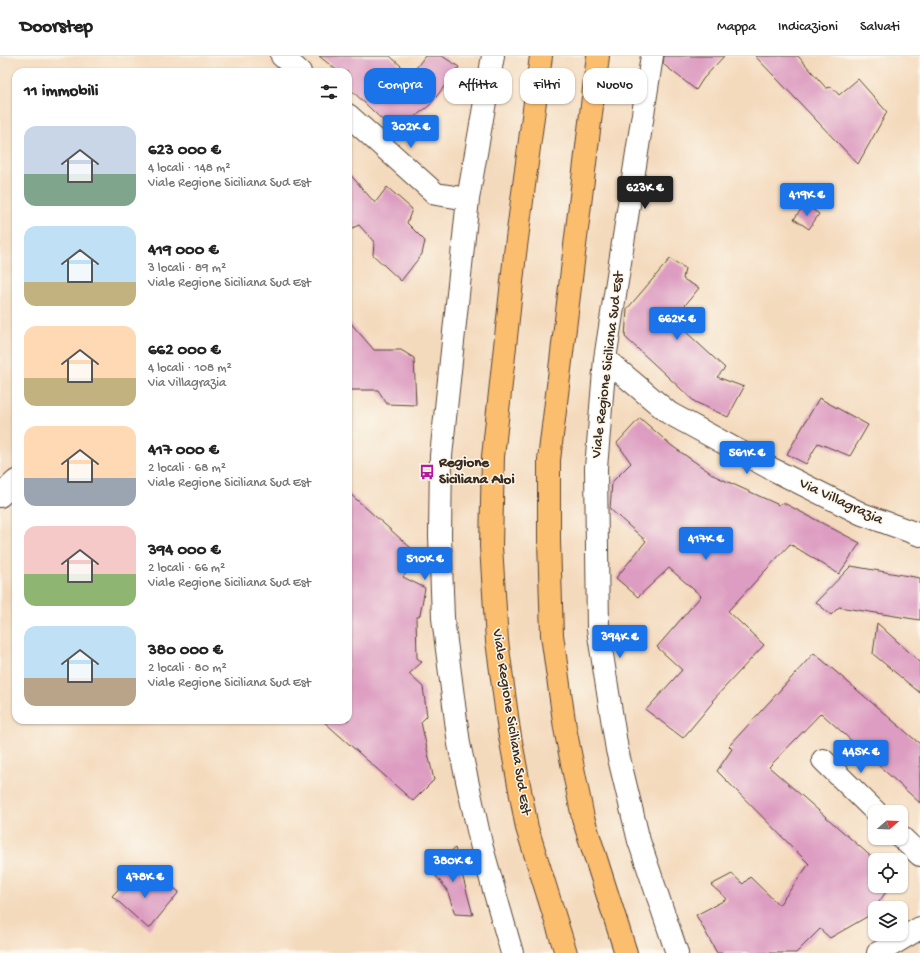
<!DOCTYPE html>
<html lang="it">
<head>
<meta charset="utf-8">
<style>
	:root { --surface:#fff; --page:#f2f2f2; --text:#222; --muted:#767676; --line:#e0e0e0; --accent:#1a73e8 }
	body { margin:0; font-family:"Gochi Hand",sans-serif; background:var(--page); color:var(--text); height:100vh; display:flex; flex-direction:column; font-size:15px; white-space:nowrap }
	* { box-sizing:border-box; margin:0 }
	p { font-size:13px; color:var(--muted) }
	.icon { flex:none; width:22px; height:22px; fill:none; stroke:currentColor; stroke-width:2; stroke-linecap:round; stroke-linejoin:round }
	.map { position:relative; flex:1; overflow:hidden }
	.details { position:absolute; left:12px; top:12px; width:340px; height:656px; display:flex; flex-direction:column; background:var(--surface); border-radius:12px; box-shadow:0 1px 3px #0004 }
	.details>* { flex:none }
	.hud { position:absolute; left:364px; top:12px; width:380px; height:36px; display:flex; gap:8px }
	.needle { width:26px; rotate:71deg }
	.tools { position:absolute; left:868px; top:749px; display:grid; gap:8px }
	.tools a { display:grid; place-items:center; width:40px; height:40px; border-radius:8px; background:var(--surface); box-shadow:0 1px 3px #0004; font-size:20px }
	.price { position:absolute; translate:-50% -34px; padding:0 9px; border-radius:4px; background:var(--accent); color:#fff; font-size:13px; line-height:26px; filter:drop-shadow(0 1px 2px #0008) }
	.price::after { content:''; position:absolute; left:50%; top:24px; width:12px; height:9px; margin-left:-6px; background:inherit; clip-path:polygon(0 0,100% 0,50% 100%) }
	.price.current { background:#222; color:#fff }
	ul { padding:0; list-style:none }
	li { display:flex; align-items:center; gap:12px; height:100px; padding:0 12px }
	li span { display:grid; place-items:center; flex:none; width:112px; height:80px; border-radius:12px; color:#555 }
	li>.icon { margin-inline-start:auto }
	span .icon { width:48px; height:48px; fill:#fffc; stroke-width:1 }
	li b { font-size:17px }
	h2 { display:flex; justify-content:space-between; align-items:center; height:48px; padding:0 12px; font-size:17px }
	.chip { padding:0 14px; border-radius:12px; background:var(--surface); box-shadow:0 1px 3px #0004; font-size:14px; line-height:36px }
	.chip.current { background:var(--accent); color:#fff }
	header { display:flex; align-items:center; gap:24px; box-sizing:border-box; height:56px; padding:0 20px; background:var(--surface); border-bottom:1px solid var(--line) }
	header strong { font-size:19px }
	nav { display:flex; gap:22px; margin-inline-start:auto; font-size:14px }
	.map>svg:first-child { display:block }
	.building { fill:#dd9cc1 }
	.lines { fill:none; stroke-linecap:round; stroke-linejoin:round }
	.minor-casing { stroke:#574436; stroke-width:24 }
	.major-casing { stroke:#574436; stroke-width:24 }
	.minor { stroke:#fff; stroke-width:22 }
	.major { stroke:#fbbd6e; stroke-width:22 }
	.labels { text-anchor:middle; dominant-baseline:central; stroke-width:3; stroke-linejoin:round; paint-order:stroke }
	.street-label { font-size:15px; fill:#3b2a1e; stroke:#fbf7ec }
	.poi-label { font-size:15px; font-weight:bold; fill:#3b2a1e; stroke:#fbf7ec; text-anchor:start }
</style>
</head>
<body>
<header>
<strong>Doorstep</strong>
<nav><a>Mappa</a><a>Indicazioni</a><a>Salvati</a></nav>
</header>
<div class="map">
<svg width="920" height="897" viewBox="0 0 920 897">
	<rect width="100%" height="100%" fill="#fbf7ec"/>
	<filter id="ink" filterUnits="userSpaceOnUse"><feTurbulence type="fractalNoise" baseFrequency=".025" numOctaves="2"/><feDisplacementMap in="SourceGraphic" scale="8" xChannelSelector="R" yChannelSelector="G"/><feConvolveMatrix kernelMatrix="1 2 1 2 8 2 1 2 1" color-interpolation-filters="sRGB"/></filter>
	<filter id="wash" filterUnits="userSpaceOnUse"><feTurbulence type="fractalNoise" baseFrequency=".012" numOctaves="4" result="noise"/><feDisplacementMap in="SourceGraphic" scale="16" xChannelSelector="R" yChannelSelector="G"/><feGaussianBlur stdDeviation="0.9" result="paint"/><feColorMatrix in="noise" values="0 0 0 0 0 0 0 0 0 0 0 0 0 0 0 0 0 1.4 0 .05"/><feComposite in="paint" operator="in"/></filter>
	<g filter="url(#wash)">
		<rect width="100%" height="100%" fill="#f4dabd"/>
		<g id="blocks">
			<path class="building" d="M319,0H390L411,19L425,0H442L459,11L430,49L395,76L348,31V16H339Z
				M664,0H724L703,23L696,34L663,8Z
				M755,0H798L826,32L832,31L839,39L858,23L887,56L858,108Z
				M348,116L375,147L387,131L412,153L407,167L425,185L422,198L401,225L373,199L374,186L359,169L348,174Z
				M805,148L819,158L809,173L794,163Z
				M670,203L685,212L683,223L699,232L673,264L725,312L717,321L744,331L728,361L695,346L625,281L627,253Z
				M348,264L374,294H401L414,302L416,349L387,348L378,334H348Z
				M819,342L868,369L850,400L818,387L806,408L787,398Z
				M640,362L672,390L715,420L779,449L782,446L860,487L839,518L790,488L728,555L764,589L712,645L713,646L683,682L646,654L682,614L657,591L701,540L669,512L638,541L616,522L646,485L610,453L612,426L631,407L617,387Z
				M348,436L420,500L403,521L425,532L420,559L416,562L417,602L422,606L409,618L423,631L427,660L421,666L434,724L413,745L322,664H348Z
				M851,510L920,522V564L839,551L831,559L816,546Z
				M877,567L920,606V637L873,598Z
				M814,597L920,688V747L821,657L769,711L875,804V830H890L870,859L830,882L820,873L796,897H717L696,859L727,843L711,829L732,818L743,828L750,821L779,849L809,808L717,715L732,693L729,690Z
				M455,792L473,859L455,858L447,834L430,812Z
				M133,817L151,831L161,822L179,836L149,873L112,840Z"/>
		</g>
	</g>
	<g filter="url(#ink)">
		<use href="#blocks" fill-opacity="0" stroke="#574436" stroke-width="1"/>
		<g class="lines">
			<defs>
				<path id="minor" d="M282,0L300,16
					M493,0L468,143L441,400L440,480L443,562L459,688L482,792L512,897
					M652,0L605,303L596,412L598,573L617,694L639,785L677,897
					M348,59L436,138L468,143
					M605,303L669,357L770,412L862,458L920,479
					M0,440L16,425
					M823,704L876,756
					M901,781L920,799
					M878,897L920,872"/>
				<path id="major" d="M541,0L515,198L493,401L491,490L497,585L509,675L527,772L566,897
					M598,0L549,404V485L552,579L565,672L583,762L626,897"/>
			</defs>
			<use href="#minor" class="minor-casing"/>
			<use href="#major" class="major-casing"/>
			<use href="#minor" class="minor"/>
			<use href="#major" class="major"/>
		</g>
	</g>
	<defs>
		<symbol id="bus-bare" viewBox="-9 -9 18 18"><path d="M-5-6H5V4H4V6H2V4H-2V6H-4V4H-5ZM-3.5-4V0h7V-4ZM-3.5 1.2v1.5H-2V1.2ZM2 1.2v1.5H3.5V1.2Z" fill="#b5179e" stroke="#fbf7ec" stroke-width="2.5" paint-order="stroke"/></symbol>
	</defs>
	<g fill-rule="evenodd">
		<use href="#bus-bare" x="416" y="405" width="22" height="22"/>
	</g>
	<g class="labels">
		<g class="street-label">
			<text transform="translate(608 309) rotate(-83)">Viale Regione Siciliana Sud Est</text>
			<text transform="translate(841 446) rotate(25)">Via Villagrazia</text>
			<text transform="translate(511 666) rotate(81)">Viale Regione Siciliana Sud Est</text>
		</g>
		<g class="poi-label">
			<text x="439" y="407">Regione<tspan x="439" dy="17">Siciliana Aloi</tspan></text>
		</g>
	</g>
</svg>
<div class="tools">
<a><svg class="needle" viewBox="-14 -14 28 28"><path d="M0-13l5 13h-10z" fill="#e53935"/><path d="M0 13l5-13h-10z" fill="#767676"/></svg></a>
<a><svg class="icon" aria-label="locate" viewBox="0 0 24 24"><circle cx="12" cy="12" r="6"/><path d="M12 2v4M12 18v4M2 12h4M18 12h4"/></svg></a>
<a><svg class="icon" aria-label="layers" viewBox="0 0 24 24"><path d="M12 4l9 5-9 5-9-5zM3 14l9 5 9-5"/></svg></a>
</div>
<b class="price" style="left:411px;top:93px">302K €</b>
<b class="price current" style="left:645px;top:154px">623K €</b>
<b class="price" style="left:807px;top:161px">419K €</b>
<b class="price" style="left:677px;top:285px">662K €</b>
<b class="price" style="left:747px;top:419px">561K €</b>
<b class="price" style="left:706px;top:505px">417K €</b>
<b class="price" style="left:425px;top:525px">510K €</b>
<b class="price" style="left:620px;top:603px">394K €</b>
<b class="price" style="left:861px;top:718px">445K €</b>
<b class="price" style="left:453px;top:827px">380K €</b>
<b class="price" style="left:145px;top:843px">478K €</b>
<div class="hud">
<a class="chip current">Compra</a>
<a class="chip">Affitta</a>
<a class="chip">Filtri</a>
<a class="chip">Nuovo</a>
</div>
<section class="details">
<h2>11 immobili<svg class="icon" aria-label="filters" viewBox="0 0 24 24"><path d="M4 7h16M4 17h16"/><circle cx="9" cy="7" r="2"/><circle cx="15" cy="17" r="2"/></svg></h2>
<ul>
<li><span style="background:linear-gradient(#c9d6e8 60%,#7fa58c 0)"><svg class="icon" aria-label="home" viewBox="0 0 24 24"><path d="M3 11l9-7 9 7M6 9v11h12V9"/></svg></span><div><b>623 000 €</b><p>4 locali · 148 m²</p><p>Viale Regione Siciliana Sud Est</p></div></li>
<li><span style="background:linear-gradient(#bfe0f5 70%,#c2b280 0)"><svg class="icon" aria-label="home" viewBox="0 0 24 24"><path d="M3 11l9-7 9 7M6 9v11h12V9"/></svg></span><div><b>419 000 €</b><p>3 locali · 89 m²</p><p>Viale Regione Siciliana Sud Est</p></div></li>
<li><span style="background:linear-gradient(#ffd9b3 65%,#c2b280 0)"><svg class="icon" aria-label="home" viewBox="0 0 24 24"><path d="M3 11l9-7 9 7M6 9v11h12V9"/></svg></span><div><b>662 000 €</b><p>4 locali · 108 m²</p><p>Via Villagrazia</p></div></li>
<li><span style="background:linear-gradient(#ffd9b3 65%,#9aa5b1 0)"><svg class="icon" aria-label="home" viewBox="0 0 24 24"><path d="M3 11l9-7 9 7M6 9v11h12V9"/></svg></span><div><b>417 000 €</b><p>2 locali · 68 m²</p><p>Viale Regione Siciliana Sud Est</p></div></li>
<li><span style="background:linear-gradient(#f6c9c9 60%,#8fb573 0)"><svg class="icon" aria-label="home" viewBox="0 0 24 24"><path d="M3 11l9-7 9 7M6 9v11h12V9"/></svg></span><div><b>394 000 €</b><p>2 locali · 66 m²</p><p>Viale Regione Siciliana Sud Est</p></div></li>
<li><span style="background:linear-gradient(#bfe0f5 65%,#b9a48a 0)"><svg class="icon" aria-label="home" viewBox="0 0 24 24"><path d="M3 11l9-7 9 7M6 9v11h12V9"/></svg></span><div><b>380 000 €</b><p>2 locali · 80 m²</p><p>Viale Regione Siciliana Sud Est</p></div></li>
</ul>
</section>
</div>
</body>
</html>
